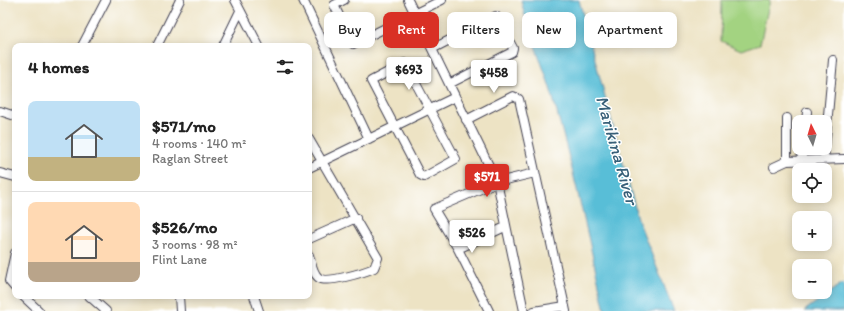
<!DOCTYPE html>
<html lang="en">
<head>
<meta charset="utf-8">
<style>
	:root { --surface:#fff; --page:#f6f6f6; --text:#222; --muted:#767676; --line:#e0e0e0; --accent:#d93025 }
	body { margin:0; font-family:Itim,sans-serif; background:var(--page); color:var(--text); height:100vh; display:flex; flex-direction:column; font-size:15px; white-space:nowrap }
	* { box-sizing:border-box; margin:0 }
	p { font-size:13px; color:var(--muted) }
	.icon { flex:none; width:22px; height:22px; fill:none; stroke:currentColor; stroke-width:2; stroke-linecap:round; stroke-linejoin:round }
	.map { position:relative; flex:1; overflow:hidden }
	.side { position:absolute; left:12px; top:43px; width:300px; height:256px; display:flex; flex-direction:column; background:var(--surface); border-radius:8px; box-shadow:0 2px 10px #0003 }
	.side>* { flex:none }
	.guide { position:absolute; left:324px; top:12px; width:380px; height:36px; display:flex; gap:8px }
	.needle { width:26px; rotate:355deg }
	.tools { position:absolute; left:792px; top:115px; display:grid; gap:8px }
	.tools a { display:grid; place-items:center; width:40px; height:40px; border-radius:8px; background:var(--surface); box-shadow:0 2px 10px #0003; font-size:20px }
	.price { position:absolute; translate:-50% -34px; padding:0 9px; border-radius:4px; background:#fff; color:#222; font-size:13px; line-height:26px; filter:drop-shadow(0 1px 2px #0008) }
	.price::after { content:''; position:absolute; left:50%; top:24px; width:12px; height:9px; margin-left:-6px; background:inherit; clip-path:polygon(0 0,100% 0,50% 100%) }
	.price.selected { background:var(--accent); color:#fff }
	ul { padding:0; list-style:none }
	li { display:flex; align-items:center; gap:12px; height:100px; padding:0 16px }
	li+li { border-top:1px solid var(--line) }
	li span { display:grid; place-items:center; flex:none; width:112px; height:80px; border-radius:8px; color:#555 }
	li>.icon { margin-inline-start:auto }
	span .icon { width:48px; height:48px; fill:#fffc; stroke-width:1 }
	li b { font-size:17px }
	h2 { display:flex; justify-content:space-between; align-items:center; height:48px; padding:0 16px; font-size:17px }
	.pill { padding:0 14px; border-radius:8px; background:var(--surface); box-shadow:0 2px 10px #0003; font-size:14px; line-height:36px }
	.pill.selected { background:var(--accent); color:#fff }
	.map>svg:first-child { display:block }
	.green { fill:#a3d381; stroke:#627a5e }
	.water { fill:#59bed7; stroke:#3e7089 }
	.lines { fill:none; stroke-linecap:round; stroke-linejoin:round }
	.minor-casing { stroke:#403f50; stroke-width:10 }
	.minor { stroke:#fff; stroke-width:8 }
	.labels { text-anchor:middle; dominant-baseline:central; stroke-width:3; stroke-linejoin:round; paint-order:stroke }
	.water-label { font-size:18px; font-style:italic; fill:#386079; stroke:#fff }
</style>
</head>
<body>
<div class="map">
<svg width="844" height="311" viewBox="0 0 844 311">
	<rect width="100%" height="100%" fill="#fff"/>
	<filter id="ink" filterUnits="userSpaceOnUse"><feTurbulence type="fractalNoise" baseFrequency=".025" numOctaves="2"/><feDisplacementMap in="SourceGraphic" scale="8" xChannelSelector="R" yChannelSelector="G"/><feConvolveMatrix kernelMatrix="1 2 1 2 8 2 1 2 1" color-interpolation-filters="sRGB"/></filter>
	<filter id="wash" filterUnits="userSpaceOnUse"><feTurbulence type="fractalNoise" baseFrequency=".012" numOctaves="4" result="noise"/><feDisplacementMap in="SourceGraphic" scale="16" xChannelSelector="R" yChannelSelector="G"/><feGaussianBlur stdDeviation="0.9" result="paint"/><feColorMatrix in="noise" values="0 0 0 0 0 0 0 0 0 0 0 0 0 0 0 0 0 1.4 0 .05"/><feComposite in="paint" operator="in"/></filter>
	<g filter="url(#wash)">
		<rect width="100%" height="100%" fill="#ede3c4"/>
		<path class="green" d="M722,0H770L760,44L741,50L721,41Z"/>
		<path class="water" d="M521,0H579L639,222L674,311H605C589,240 573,168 553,98C544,65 528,34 521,0Z
			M844,283V311H804L841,284Z"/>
	</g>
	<g filter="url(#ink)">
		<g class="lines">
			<defs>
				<path id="minor" d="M235,0L259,46
					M303,0L369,139
					M344,0L334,5L353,44L442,0
					M408,0L497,182L524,311
					M82,46L106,0
					M157,46L180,0
					M223,46L240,11
					M432,49L496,16L513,48L512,52L449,84
					M405,63L456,159L424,177L420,175L371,81Z
					M0,111L15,116
					M787,118V161
					M466,120L513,96L519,99L566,311
					M806,122L807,112
					M309,139L378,258L374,268C365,272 327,284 319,278C313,274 311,262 309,255
					M824,159L833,60
					M801,161L803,148
					M774,167L787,161L844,159
					M309,168L455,97
					M0,173L15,177
					M309,239L356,218
					M458,249L505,227
					M15,253L9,281L15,288
					M23,296L39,311
					M89,296L106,311
					M179,296L180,311
					M254,296L259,311
					M489,311L458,249L434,209L497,182L535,173
					M534,311L565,306"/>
			</defs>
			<use href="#minor" class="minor-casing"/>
			<use href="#minor" class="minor"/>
		</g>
	</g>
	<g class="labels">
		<g class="water-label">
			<text transform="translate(617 150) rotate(74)">Marikina River</text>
		</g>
	</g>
</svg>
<div class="tools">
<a><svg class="needle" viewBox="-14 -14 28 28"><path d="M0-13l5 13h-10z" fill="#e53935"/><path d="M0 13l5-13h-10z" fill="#767676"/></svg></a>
<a><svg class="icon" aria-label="locate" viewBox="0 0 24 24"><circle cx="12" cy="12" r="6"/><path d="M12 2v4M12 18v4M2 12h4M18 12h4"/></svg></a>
<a>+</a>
<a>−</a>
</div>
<b class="price" style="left:409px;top:91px">$693</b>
<b class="price" style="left:494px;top:94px">$458</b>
<b class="price selected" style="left:487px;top:198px">$571</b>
<b class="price" style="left:472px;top:254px">$526</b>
<div class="guide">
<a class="pill">Buy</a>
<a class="pill selected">Rent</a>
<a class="pill">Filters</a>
<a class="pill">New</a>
<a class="pill">Apartment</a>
</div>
<section class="side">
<h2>4 homes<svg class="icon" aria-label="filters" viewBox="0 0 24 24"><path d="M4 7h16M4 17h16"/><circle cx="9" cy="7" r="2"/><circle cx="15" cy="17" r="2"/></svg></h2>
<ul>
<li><span style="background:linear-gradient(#bfe0f5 70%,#c2b280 0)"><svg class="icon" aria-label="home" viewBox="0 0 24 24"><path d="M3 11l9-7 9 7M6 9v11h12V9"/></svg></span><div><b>$571/mo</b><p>4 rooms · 140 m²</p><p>Raglan Street</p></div></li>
<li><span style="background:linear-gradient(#ffd9b3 75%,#b9a48a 0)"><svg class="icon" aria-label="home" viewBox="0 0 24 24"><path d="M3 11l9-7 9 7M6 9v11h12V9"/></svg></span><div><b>$526/mo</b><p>3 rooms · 98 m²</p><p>Flint Lane</p></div></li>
</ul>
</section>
</div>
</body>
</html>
